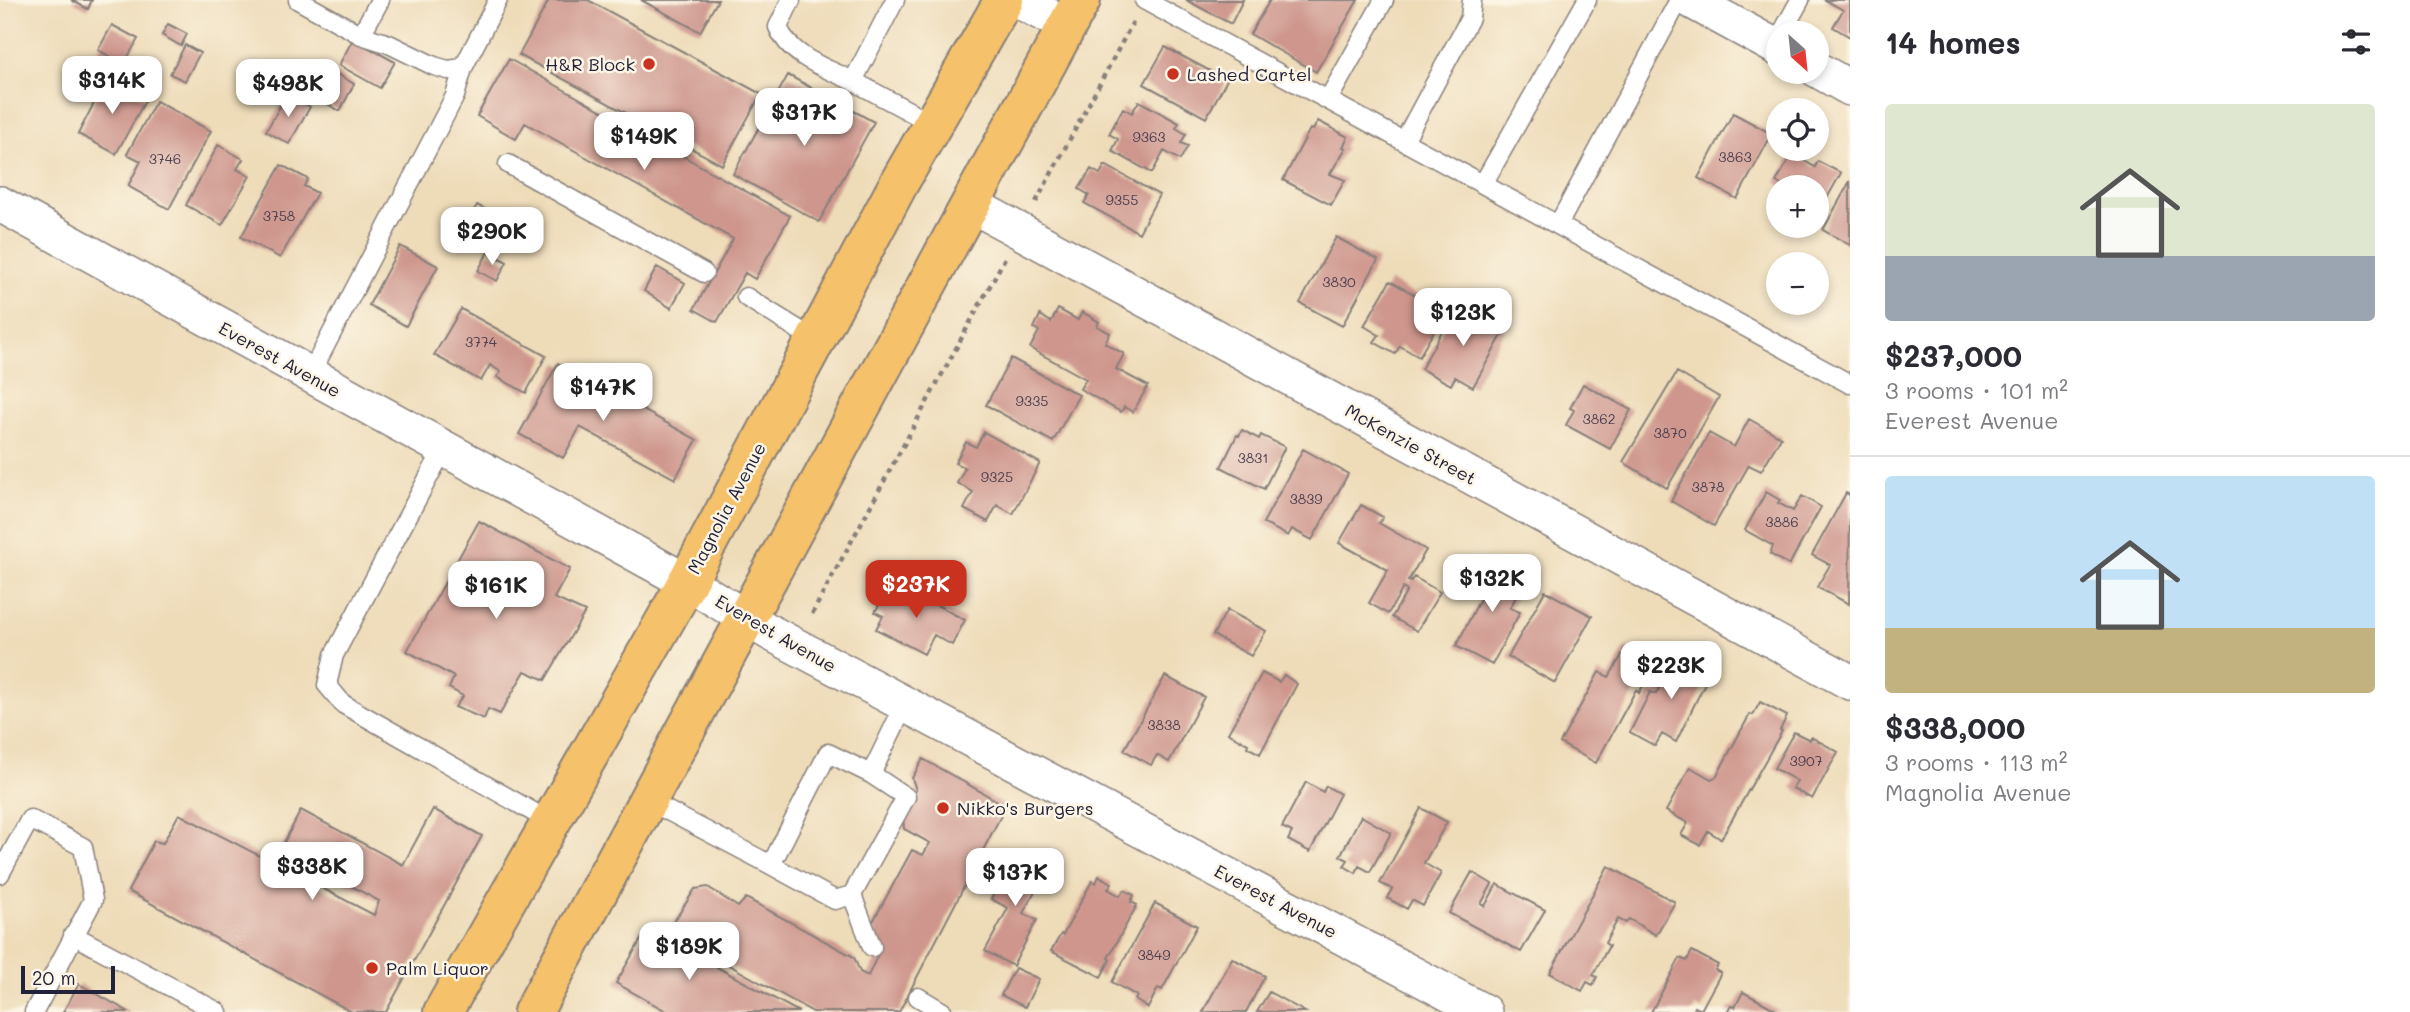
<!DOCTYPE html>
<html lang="en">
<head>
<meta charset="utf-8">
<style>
	:root { --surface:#fff; --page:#f2f2f3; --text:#2b2b33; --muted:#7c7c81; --line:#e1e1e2; --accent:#c8321e }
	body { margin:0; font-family:Mali,sans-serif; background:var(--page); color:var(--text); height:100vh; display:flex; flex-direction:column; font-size:26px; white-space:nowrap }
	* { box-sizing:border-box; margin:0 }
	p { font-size:23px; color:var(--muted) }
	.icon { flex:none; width:38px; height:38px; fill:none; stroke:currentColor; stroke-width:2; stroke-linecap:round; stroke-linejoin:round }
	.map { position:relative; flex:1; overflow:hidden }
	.drawer { display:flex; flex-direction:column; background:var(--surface); width:560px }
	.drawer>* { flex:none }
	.needle { width:46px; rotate:153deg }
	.buttons { position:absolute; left:1766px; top:21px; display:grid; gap:14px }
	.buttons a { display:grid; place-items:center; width:63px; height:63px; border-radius:50%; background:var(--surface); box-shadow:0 4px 10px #0003; font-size:35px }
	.scale { position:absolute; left:21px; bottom:18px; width:94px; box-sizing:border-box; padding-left:7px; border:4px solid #22223b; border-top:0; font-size:19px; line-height:24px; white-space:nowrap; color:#22223b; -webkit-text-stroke:5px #fcf5e5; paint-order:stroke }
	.price { position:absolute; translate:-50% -60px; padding:0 16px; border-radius:14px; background:#fff; color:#222; font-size:23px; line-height:46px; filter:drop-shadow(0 2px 4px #0008) }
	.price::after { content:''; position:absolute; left:50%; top:42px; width:21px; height:16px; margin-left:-10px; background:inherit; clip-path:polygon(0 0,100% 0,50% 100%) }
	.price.on { background:var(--accent); color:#fff }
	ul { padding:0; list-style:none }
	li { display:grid; align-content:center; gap:14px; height:371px; padding:0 35px }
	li+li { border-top:2px solid var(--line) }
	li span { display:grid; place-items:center; height:217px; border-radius:7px; color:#555 }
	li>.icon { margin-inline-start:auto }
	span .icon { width:126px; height:126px; fill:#fffc; stroke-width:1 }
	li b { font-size:30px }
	h2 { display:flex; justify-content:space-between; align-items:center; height:84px; padding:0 35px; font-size:30px }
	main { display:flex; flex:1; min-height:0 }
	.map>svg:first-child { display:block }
	.building { fill:#ce968d }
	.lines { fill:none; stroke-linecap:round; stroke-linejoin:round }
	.lane-casing { stroke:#887f7a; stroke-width:21 }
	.street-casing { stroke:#887f7a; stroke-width:38 }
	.primary-casing { stroke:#887f7a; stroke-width:42 }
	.path { stroke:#887f7a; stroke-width:4.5; stroke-dasharray:5 5; stroke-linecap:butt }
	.lane { stroke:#fff; stroke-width:18 }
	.street { stroke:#fff; stroke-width:35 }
	.primary { stroke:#f5c16b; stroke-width:38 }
	.poi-dot { fill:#c8321e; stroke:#fcf5e5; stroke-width:2.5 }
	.labels { text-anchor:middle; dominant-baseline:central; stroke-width:5; stroke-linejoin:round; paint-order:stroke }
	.number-label { font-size:14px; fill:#4d3f50 }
	.poi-label { font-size:18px; fill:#22223b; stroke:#fcf5e5; text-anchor:start }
	.street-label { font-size:18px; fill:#22223b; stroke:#fcf5e5 }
</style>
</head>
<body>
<main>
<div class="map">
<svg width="1850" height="1012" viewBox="0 0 1850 1012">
	<rect width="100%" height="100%" fill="#fcf5e5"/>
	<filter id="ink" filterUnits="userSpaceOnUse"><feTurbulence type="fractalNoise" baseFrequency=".0143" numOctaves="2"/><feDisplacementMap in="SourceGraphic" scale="14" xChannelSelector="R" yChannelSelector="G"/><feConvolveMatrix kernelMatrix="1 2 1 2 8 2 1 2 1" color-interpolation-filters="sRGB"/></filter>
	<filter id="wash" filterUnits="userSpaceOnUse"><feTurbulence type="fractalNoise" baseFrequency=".00686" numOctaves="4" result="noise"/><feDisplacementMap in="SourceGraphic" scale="28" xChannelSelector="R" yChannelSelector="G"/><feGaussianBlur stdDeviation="1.57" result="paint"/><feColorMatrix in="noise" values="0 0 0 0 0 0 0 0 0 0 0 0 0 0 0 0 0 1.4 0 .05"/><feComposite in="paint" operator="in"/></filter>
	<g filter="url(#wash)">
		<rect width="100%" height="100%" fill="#eedcb9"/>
		<g id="blocks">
			<path class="building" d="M71,0H92L88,9Z
				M549,0H588L761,94L722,165L519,55Z
				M641,0H718L700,32Z
				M1186,0H1243L1231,24Z
				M1270,0H1358L1316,72L1250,34Z
				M1825,0H1850V37L1833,27L1843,10Z
				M168,24L187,34L181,46L162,35Z
				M112,25L138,39L124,64L98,50Z
				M353,39L395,62L380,88L339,65Z
				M185,45L200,53L185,81L170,74Z
				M1165,47L1227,80L1206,118L1144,84Z
				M509,59L790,216L755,279L745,273L717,322L694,309L733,239L525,123L516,139L477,116Z
				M332,71L354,84L340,111L317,98Z
				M788,75L874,122L819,222L733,174Z
				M107,78L146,99L116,154L78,134Z
				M287,94L310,107L289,144L266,131Z
				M156,101L211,131L169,209L128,186L141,161L127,154Z
				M1139,101L1179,123L1176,128L1186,134L1181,143L1188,146L1180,160L1164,151L1152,173L1112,151L1118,139L1109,134L1123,108L1132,113Z
				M1733,113L1772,134L1737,199L1698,178Z
				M1318,121L1348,137L1343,147L1346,148L1330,174L1345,180L1331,205L1283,180L1310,129L1313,130Z
				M218,145L243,159L237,169L250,176L222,225L186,205Z
				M1792,154L1815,167L1818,161L1841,173L1816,218V187H1780L1781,185L1776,182Z
				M281,165L308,179L304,186L317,193L280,258L241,237Z
				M1105,165L1159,195L1139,233L1084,203L1089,195L1079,189L1091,169L1100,174Z
				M1850,181V245L1823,230Z
				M477,205L496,215L480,242L462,231Z
				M1336,237L1378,260L1342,326L1300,303Z
				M400,246L438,266L406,326L369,305Z
				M488,252L507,262L497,281L478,271Z
				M657,267L685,283L671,308L644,291Z
				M1390,281L1445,312L1419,357L1400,346L1395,354L1374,342L1379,335L1364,326Z
				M1457,304L1505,330L1473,387L1455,377L1451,385L1421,369Z
				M461,309L546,356L526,393L497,377L501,372L490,365L481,381L434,355Z
				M1058,309L1078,320L1082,312L1099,322L1097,326L1110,333L1105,343L1124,354L1116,369L1148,386L1133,412L1124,407L1121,412L1080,389L1086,379L1030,348L1039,331L1034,328L1040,315L1051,322Z
				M1011,358L1079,395L1053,442L986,405Z
				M558,363L697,440L675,479L580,427L563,458L519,434Z
				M1677,372L1719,397L1667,488L1623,462Z
				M1583,384L1631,410L1610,449L1566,425L1574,410L1570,408Z
				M1749,419L1781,437L1761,471L1749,465L1714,526L1671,501L1709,433L1734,447Z
				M1242,430L1259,439L1261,435L1285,447L1264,489L1221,467L1237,435L1239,436Z
				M984,432L1040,463L1013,514L997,505L988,522L964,509L973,492L957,483L965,468L955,463L966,442L976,447Z
				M1303,449L1348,474L1312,540L1292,529L1288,536L1263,523Z
				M1766,492L1780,500L1778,503L1793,511L1802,496L1821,507L1789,565L1770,554L1773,546L1745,530Z
				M1846,493L1850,495L1849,604L1817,587L1830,565L1812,555Z
				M1361,505L1383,517L1379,523L1426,550L1408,581L1410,582L1414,577L1440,592L1417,631L1392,617L1407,591L1403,588L1388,614L1369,603L1388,570L1339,543Z
				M479,521L570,569L554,598L585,612L545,680L525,671L500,714L488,709L484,719L455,707L463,696L449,688L454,677L407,651Z
				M1490,563L1501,569L1503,567L1524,581L1510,608L1520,612L1492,665L1456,646L1481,597L1473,593Z
				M899,585L965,620L952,645L934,635L924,654L876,629L883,616L875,612L885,594L892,598Z
				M1545,591L1592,616L1555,683L1508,657Z
				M1227,610L1266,631L1251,656L1213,635Z
				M1626,648L1655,664L1639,693L1636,690L1596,763L1560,743L1599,672L1609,677Z
				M1672,652L1710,673L1676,742L1662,734L1655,746L1630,732L1650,692L1656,694L1663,681L1657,678Z
				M1262,673L1279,682L1284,675L1297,684L1260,754L1247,747L1248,744L1228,733Z
				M1165,676L1204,697L1169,762L1157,755L1151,765L1124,750Z
				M1760,702L1787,716L1780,730L1782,731L1721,839L1708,831L1700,845L1681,835L1688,823L1666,811L1690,767L1711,779L1716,777L1750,714L1753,715Z
				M1794,732L1810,740L1811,737L1838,752L1812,799L1792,788L1797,781L1774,768Z
				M923,759L1006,806L899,1012H813L668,931L695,889L708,887L738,907L746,898L854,957L860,972L868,976L881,948L871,925L912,850L923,855L930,843L904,829L903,814L916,790L912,778Z
				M1306,782L1323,792L1326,786L1340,794L1310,852L1288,840L1292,832L1282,827Z
				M1421,808L1447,822L1424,863L1441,873L1423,906L1412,900L1407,909L1387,898L1392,889L1380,883Z
				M433,809L482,836L386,1012H352L128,891L154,841L163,843L179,814L374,915L379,901L281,848L301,810L403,865Z
				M1361,816L1391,833L1370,872L1359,866L1356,873L1344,866L1348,860L1340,856Z
				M1015,852L1047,869L1023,913L1037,920L1013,966L985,951L1008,908L991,899Z
				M1608,866L1675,902L1656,935L1629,919L1626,923L1618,919L1605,943L1609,946L1593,975L1597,977L1593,985L1587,982L1582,991L1550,973Z
				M1472,872L1492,884L1481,904L1485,906L1497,884L1545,910L1521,952L1449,913Z
				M1099,876L1112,883L1108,889L1120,896L1124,890L1134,895L1131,902L1137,905L1108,958L1110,960L1101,977L1051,951L1061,934L1063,935L1092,881L1096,883Z
				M1155,903L1197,926L1162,990L1158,988L1148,1008L1135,1000L1137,996L1112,982Z
				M647,929L799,1012H668L616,983Z
				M1692,951L1718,965L1715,970L1721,973L1701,1010L1695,1007L1693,1012H1651L1680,958L1687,961Z
				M1232,958L1265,976L1246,1012H1203Z
				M1015,968L1039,979L1025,1007L1001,995Z
				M79,984L129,1012H63Z
				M1269,992L1305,1012H1257Z
				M1743,992L1780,1012H1727L1731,1006L1735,1007Z"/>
		</g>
	</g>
	<g filter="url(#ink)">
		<use href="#blocks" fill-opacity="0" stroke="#887f7a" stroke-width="2"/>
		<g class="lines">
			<defs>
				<path id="lane" d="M298,0L361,35L389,44L434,66L448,70L463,68L498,0
					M791,0L778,27C790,57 826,68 853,81L895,0
					M1144,0L1850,384
					M1782,33L1800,0
					M361,35L380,0
					M853,81L933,124
					M1328,100L1384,0
					M1404,141L1470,18L1472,0
					M508,164L704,273
					M1483,184L1587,0
					M1558,225L1679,0
					M746,297L815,340
					M310,375L455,96L463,68
					M444,448L334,655L327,685L343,704L551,822
					M649,801L771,865
					M0,874L30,819L83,847L93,900L34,1012
					M852,895L835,900L771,865L828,753L871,774
					M73,935L218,1012
					M872,947L852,895L906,797L871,774L905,704
					M918,997L943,1012"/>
				<path id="street" d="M1018,0L1067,26
					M1690,0L1778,48
					M1816,69L1850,88
					M0,204L687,582L771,633L1484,1012
					M972,205L1850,682"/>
				<path id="primary" d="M443,1012L687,582L899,183L1004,0
					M533,1012L1081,0"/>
			</defs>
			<use href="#lane" class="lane-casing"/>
			<use href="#street" class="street-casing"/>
			<use href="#primary" class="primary-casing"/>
			<path class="path" d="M1036,202L1133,22
				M812,614L1005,258"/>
			<use href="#lane" class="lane"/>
			<use href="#street" class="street"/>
			<use href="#primary" class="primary"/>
		</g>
	</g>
	<g class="poi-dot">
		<circle cx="649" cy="64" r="7"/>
		<circle cx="1173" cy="74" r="7"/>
		<circle cx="943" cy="808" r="7"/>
		<circle cx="372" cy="968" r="7"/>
	</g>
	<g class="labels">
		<g class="number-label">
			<text x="1149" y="136">9363</text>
			<text x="1735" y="156">3863</text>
			<text x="165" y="158">3746</text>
			<text x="1122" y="199">9355</text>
			<text x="279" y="215">3758</text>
			<text x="1339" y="281">3830</text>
			<text x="481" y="341">3774</text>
			<text x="1032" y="400">9335</text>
			<text x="1599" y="418">3862</text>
			<text x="1670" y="432">3870</text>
			<text x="1253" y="457">3831</text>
			<text x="997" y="476">9325</text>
			<text x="1708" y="486">3878</text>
			<text x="1306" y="498">3839</text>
			<text x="1782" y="521">3886</text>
			<text x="1164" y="724">3838</text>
			<text x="1806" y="760">3907</text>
			<text x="1154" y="954">3849</text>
		</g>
		<g class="poi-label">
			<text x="635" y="64" text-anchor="end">H&amp;R Block</text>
			<text x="1187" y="74">Lashed Cartel</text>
			<text x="957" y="808">Nikko's Burgers</text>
			<text x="386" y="968">Palm Liquor</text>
		</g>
		<g class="street-label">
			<text transform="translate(280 359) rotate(29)">Everest Avenue</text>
			<text transform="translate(1411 444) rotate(29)">McKenzie Street</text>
			<text transform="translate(726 508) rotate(-62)">Magnolia Avenue</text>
			<text transform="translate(776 633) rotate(30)">Everest Avenue</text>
			<text transform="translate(1276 901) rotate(28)">Everest Avenue</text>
		</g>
	</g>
</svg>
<div class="buttons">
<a><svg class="needle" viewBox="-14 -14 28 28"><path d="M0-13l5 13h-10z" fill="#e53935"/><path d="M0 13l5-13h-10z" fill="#7c7c81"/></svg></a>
<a><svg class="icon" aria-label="locate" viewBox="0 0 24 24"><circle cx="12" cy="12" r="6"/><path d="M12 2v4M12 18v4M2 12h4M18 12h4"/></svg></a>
<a>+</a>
<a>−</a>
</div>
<div class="scale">20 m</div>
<b class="price" style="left:112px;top:116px">$314K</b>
<b class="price" style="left:288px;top:119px">$498K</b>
<b class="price" style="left:804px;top:148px">$317K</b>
<b class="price" style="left:644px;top:172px">$149K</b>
<b class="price" style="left:492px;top:267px">$290K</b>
<b class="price" style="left:1463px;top:348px">$123K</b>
<b class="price" style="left:603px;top:423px">$147K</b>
<b class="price" style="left:1492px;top:614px">$132K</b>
<b class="price on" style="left:916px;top:620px">$237K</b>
<b class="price" style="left:496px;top:621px">$161K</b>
<b class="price" style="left:1671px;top:701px">$223K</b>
<b class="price" style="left:312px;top:902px">$338K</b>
<b class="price" style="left:1015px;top:908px">$137K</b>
<b class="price" style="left:689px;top:982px">$189K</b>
</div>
<section class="drawer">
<h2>14 homes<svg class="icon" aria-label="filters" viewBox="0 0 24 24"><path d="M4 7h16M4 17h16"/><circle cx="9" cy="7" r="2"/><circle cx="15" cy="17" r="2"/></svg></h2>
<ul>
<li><span style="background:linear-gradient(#dfe7d0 70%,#9aa5b1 0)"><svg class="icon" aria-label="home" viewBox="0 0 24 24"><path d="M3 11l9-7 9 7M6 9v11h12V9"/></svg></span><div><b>$237,000</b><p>3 rooms · 101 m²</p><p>Everest Avenue</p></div></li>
<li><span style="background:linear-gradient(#bfe0f5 70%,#c2b280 0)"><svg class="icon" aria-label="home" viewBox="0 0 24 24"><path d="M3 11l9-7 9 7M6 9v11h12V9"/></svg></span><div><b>$338,000</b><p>3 rooms · 113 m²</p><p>Magnolia Avenue</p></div></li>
</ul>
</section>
</main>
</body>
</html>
